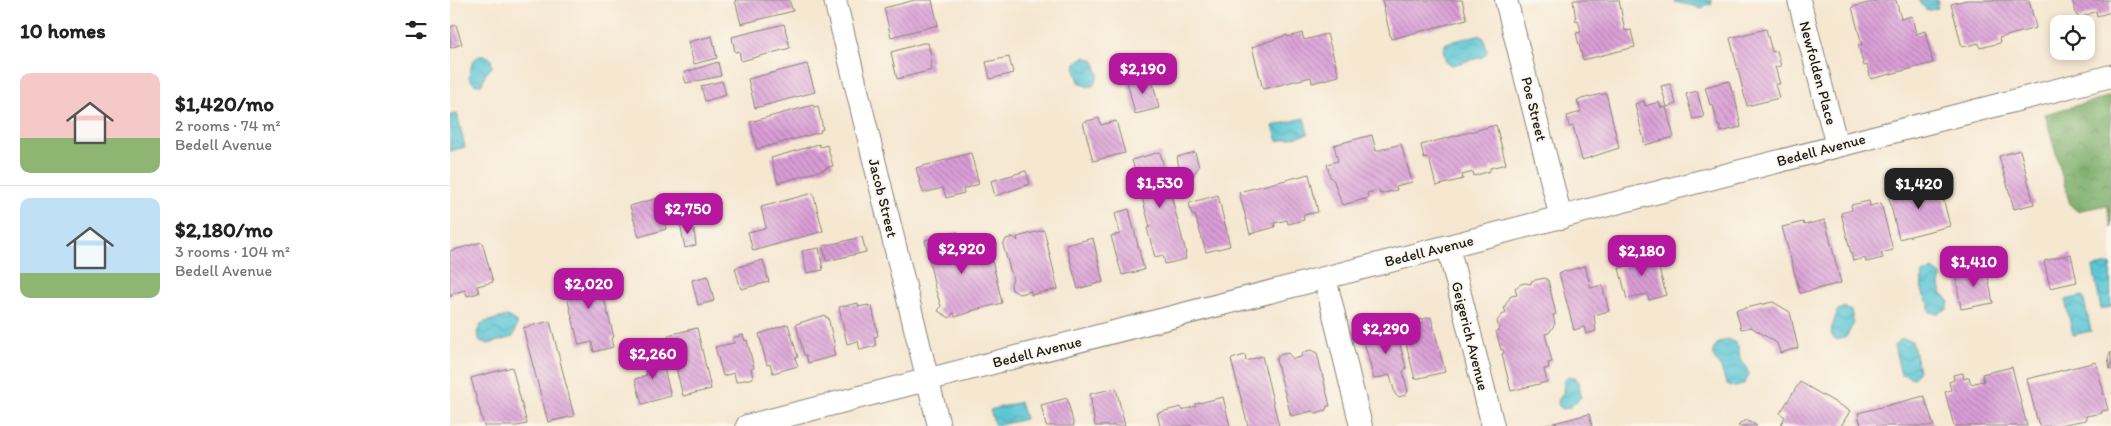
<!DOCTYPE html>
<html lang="en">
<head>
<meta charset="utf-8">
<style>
	:root { --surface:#fff; --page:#f6f6f6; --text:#222; --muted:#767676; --line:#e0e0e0; --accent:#b5179e }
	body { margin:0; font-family:Itim,sans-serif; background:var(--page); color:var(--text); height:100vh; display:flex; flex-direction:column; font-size:19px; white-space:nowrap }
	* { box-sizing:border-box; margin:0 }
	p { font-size:16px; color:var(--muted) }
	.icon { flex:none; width:28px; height:28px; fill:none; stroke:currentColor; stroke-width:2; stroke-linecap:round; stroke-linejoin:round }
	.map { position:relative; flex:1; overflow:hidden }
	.details { display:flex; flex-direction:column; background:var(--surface); width:450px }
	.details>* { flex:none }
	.controls { position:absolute; left:1600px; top:15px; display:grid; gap:10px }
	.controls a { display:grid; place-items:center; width:45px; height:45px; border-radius:10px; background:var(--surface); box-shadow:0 2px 8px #0003; font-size:25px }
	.price { position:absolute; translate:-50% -42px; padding:0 11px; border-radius:10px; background:var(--accent); color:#fff; font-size:16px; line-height:32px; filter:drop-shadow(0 1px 2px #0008) }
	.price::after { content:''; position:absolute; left:50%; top:30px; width:15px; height:11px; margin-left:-8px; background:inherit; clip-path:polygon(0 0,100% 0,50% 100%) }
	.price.current { background:#222; color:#fff }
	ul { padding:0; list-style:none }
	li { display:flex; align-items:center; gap:15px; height:125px; padding:0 20px }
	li+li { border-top:1px solid var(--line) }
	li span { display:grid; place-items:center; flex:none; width:140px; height:100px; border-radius:10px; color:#555 }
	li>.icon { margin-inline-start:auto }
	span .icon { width:60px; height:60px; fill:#fffc; stroke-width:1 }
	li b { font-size:21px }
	h2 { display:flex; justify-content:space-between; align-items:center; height:60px; padding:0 20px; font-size:21px }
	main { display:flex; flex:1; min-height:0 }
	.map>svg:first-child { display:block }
	.forest { fill:url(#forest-crowns); stroke:#4a6340 }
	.water { fill:url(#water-waves); stroke:#3c7178 }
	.building { fill:url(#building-back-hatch) }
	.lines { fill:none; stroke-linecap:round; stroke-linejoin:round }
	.street-casing { stroke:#888276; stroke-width:24 }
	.street { stroke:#fff; stroke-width:22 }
	.labels { text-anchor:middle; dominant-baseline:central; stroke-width:4; stroke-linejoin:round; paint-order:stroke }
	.street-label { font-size:15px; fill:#1c1c1c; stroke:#fbf7ec }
</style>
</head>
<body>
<main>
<section class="details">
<h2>10 homes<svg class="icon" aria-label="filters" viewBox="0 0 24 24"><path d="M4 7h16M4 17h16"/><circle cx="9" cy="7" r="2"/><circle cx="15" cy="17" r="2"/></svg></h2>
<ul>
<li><span style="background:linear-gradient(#f6c9c9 65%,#8fb573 0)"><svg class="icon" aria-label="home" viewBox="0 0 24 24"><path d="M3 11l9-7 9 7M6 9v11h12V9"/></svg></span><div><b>$1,420/mo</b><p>2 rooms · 74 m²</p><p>Bedell Avenue</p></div></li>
<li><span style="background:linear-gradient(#bfe0f5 75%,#8fb573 0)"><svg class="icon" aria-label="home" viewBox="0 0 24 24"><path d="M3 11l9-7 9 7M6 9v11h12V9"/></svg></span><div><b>$2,180/mo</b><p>3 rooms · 104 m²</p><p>Bedell Avenue</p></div></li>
</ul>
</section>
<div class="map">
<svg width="1661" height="426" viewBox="0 0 1661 426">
	<defs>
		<pattern id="forest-crowns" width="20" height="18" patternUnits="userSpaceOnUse" patternTransform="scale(1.25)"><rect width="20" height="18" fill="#77aa65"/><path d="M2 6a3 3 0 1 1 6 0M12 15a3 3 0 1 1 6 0" fill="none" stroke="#618a52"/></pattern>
		<pattern id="water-waves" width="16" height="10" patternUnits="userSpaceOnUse" patternTransform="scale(1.25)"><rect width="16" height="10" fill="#5bc6d5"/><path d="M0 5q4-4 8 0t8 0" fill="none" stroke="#4faab6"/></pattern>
		<pattern id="building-back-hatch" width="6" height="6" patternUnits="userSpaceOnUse" patternTransform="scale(1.25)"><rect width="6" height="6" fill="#da9ed7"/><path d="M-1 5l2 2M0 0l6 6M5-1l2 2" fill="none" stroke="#b080ae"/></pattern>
	</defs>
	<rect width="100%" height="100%" fill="#fbf7ec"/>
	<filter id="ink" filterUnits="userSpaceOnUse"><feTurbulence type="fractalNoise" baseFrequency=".02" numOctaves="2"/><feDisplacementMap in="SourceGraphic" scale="10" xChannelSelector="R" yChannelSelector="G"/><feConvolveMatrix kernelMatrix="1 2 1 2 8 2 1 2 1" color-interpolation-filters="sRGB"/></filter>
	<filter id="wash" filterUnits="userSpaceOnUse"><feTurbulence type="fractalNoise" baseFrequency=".0096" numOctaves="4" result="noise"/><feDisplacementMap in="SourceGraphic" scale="20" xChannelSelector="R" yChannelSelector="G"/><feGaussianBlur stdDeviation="1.12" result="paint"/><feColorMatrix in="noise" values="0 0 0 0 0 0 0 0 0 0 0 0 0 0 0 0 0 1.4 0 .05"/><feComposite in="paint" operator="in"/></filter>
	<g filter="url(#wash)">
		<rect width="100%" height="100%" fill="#f5e7d0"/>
		<path class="forest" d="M1661,96V228L1657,205L1627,211L1620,205L1595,114Z"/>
		<path class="water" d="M1225,0H1262L1261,5L1257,4L1253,8L1225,2Z
			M1469,0H1488L1489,3H1486L1488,8L1476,11L1475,7L1471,5Z
			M1028,35L1034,38L1037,52L1033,57L1002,65L996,62L993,49L996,43Z
			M35,55L41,59L42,67L35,75L32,84L25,85L19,78C21,66 21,57 35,55Z
			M634,57L644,60L649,75L644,85L638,87L629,82L625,70L626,63Z
			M7,113L15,147L0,151V115Z
			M854,118L858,134L828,141L823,126Z
			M1660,264L1661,307L1651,309L1643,267Z
			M1483,269L1491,275L1490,286L1492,295L1497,298L1499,303L1497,309L1486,314L1479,311V303C1471,295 1470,284 1473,274Z
			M1633,296L1641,331L1623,335L1615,300Z
			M1394,307L1401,311L1404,323L1396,337L1387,340L1382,336C1379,329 1386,319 1387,311Z
			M57,316L63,319L67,324L63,337L38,344L30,341L27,332L32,323Z
			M1278,339C1291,343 1288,352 1291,362L1295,365L1299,374L1295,383L1287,387C1275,387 1275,380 1272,371C1268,359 1256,358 1268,343Z
			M1452,339L1462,341L1469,370L1464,378H1460L1455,374L1451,375L1444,345Z
			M1118,377H1125L1129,382L1131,397L1119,408L1113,409L1109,406L1108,401L1113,393L1114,381Z
			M570,402L575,419L545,426L540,410Z"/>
		<g id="blocks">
			<path class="building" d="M285,0H339L343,11L291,24Z
				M465,0H482L488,25L441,37L434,8Z
				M932,0H1012L1017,19L941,39Z
				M1123,0H1169L1175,31L1181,30L1185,47L1133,60L1126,33L1131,32L1128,20L1126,21Z
				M1430,0H1446L1451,19L1462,16L1466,34L1475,31L1483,63L1421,79L1417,65L1414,66L1408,45H1412L1402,7Z
				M1516,0H1579L1586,28L1549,38L1550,43L1530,48L1529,43L1512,47L1501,4Z
				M1622,0H1661V12L1647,16L1646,11L1630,18L1627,16Z
				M334,24L340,48L291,61L289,51L285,52L282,37Z
				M6,25L12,44L0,48V27Z
				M1316,29L1322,52L1327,51L1331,66L1325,67L1330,84H1325L1329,98L1297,106L1280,38Z
				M852,33L854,40L877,34L889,76L862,83L861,77L813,89L802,47L837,35L838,37Z
				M262,36L267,58L244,64L238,42Z
				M473,43H478L482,60L480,61L482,70L447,79L441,52Z
				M559,57L563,73L540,79L536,62Z
				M268,62L271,76L236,83L233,73Z
				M357,64L365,92L305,108L298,79Z
				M701,75L709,108L685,114L677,81Z
				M272,81L276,95L255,101L251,86Z
				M1279,81L1282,92H1284L1291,127L1271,132L1270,126H1268L1263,104L1260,105L1255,87Z
				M1220,84L1226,104L1217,107L1211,86Z
				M1247,91L1254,117L1243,119L1236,94Z
				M1156,93L1169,148L1132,160L1123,126L1119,127L1117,116L1131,112L1127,100Z
				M1194,101L1195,106L1209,102L1211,108L1216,107L1224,137L1195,145L1185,104Z
				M363,105L364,107L368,106L373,129L370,130L371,132L307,149L300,122Z
				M649,118L651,125L666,121L675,153L643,161L633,122Z
				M1046,125L1056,164L1040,168V171L1024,176L1023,172L1012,175L1013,179L986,186L979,158L974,159L971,145Z
				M922,135L926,151L951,144L962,182L946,186L947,190L930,194L929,190L917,193L919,198L892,205L884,181L880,177L877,164L888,161L884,145Z
				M369,144L370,147L377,145L383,166L375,168L376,169L328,183L321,158Z
				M1570,150L1584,204L1564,209L1549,156Z
				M710,152L736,253H735L736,259L715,264L713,255L705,257L697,228L700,227L682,160Z
				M745,152L749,167L741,178L732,180L727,157Z
				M521,153L529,184L513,189L514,193L496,198L493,188L473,193L466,168Z
				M576,171L580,184L545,196L541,181Z
				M859,174L868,212L853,215L854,220L838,224L837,220L824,223L825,227L800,234L789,192Z
				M1489,181L1500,226L1449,239L1438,194Z
				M363,193L373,231L303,251L298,232L316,228L311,207Z
				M768,195L780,246L756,252L745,215H742L739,203Z
				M208,198L216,229L189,237L180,206Z
				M1419,201L1420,206L1431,203L1443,250L1431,253L1433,258L1416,262L1415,258L1403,261L1391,213L1402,210L1401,205Z
				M679,209L694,270L672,275L661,236L670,234L665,213Z
				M1375,220L1391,283L1350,293L1332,227L1353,222L1354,225Z
				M239,221L242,231L244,230L246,245L235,248L230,223Z
				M594,230L608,289L581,295V291L569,294L562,290L561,283L563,280L553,245L556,239L563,237L568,241L567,237Z
				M508,232L512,244L527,241L539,247L552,303L521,311V312L505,317L504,313H503L500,318L488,311L491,306L485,288L475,240Z
				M412,237L416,252L376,261L373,246Z
				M643,238L653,282L628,289L616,245Z
				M32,242L43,282L27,286L29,293L17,296L15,290L1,294L2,296L0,297V251Z
				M369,248L373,270L357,273L352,251Z
				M1200,251L1203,258L1206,257L1216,295L1199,300L1197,294L1177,299L1169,268L1175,267L1173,258Z
				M1621,254L1627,282L1600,288L1594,261Z
				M313,260L319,282L291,289L285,268Z
				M1135,266L1141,288L1152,285L1159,311L1144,315L1146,331L1136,334L1134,327L1124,330L1109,273Z
				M1536,267L1543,303L1511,309L1505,273Z
				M146,268L164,337L161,338L163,347L144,352L142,342L129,345L112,277Z
				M258,276L264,301L248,305L242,280Z
				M1095,278L1098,280L1106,314L1103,315L1105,324L1099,333L1095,334L1102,362L1098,363L1099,368L1094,369L1097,382L1061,391L1052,354L1054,353L1053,349L1051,350L1046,331L1049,330L1047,321L1052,315L1056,313L1054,307L1061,296L1067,295L1065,288L1071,284L1076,283L1081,284V281Z
				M1323,302L1340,312L1348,348L1330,353L1327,343L1301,327L1291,329L1286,310Z
				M408,303L409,307L418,305L419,307L422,306L428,336L424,337L426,346L410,350L408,341L397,344L389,307Z
				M375,315L376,318L378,317L385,347L383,348L385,356L358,363L356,355H354L346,324Z
				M981,317L995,372L965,379L951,324Z
				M100,321L124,416L98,422L73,328Z
				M944,321L956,368L953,372L958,391L956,395L948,397L945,394L940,375L924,379L911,330Z
				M338,324L348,357L345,358L348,366L323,373L320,364L317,365L309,334Z
				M247,328L261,389L233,396L218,335Z
				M293,335L295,341L297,340L304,368L301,369L303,378L286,382L284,373L273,376L265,347L284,343L282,338Z
				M861,350L867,353L880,406H877L876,410L866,413L863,411L841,416L826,360L829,355L838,353L843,359L851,357L853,352Z
				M1661,352V370H1660L1658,358Z
				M210,353L221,396L192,404L185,379L197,375L192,358Z
				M795,355L796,361L812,356L829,426H798L781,359Z
				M1646,362L1658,410L1652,411V413L1636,416V420L1604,426H1590L1589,423H1588L1577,379Z
				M62,367L77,424L67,426H34L21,378Z
				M1562,367L1577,426H1504L1495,392L1501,390L1499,382L1504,380L1503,375L1513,373L1514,379L1519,377L1521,384L1532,381V382H1534L1532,374Z
				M1350,382L1400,411L1391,426H1330L1335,417L1330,413Z
				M666,388L675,426H645L640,394Z
				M1474,396L1484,426H1411L1408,413Z
				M773,397L780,426H710L707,413L731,407L732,410L746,406L745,404Z
				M617,398L624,426H596L591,405Z
				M1139,414L1142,426H1096V425Z
				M1298,420L1307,426H1288L1290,423Z"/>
		</g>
	</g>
	<g filter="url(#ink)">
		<use href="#blocks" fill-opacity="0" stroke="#888276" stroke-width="1"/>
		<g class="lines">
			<defs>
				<path id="street" d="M385,0L489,426
					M1056,0L1111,218
					M1349,0L1387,146
					M998,246L1043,426
					M875,278L911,426
					M297,426L1661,76"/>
			</defs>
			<use href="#street" class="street-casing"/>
			<use href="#street" class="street"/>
		</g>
	</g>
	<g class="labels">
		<g class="street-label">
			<text transform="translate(1368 73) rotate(75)">Newfolden Place</text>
			<text transform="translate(1084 109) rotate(76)">Poe Street</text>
			<text transform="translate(1371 150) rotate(-15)">Bedell Avenue</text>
			<text transform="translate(433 198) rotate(76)">Jacob Street</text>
			<text transform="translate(979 251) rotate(-14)">Bedell Avenue</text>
			<text transform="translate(1020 336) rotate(76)">Geigerich Avenue</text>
			<text transform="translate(587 352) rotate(-14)">Bedell Avenue</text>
		</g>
	</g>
</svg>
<div class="controls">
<a><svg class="icon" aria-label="locate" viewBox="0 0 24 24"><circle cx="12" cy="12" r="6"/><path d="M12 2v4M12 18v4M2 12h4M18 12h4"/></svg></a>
</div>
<b class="price" style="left:693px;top:95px">$2,190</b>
<b class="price" style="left:710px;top:209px">$1,530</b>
<b class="price current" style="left:1469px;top:210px">$1,420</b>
<b class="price" style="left:238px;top:235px">$2,750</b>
<b class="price" style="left:512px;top:275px">$2,920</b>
<b class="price" style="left:1192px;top:277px">$2,180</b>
<b class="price" style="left:1524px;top:288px">$1,410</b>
<b class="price" style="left:139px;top:310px">$2,020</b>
<b class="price" style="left:936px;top:355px">$2,290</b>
<b class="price" style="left:203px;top:380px">$2,260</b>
</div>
</main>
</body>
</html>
